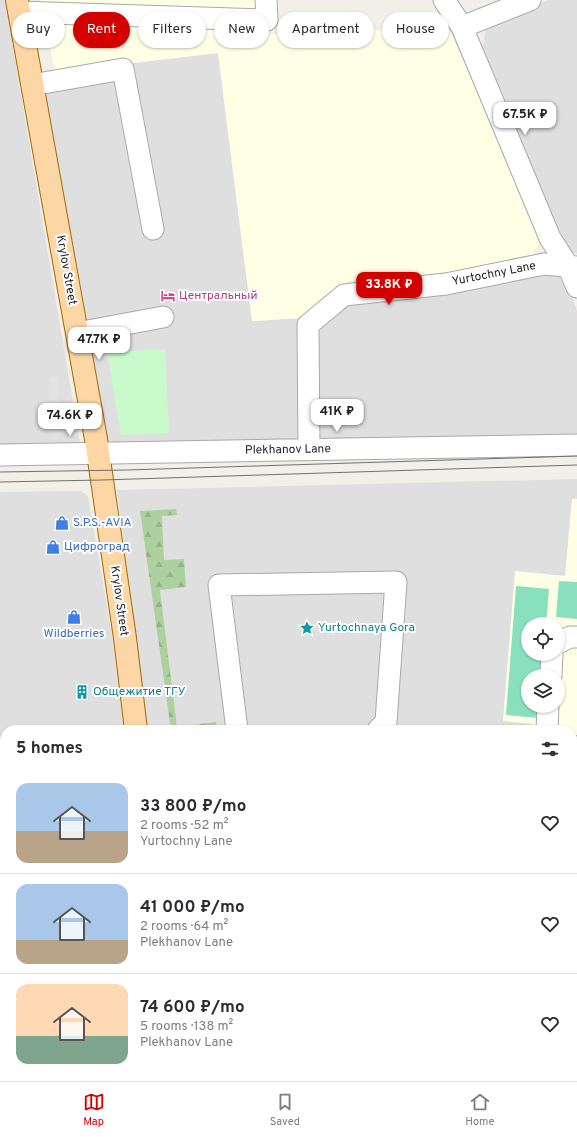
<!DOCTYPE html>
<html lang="en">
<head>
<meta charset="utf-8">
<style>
	:root { --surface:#fff; --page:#f2f2f3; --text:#2b2b33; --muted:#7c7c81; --line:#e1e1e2; --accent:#d40000 }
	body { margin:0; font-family:Overpass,sans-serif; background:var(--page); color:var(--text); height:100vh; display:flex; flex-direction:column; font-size:15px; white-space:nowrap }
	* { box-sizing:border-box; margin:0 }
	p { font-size:13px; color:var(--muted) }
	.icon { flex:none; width:22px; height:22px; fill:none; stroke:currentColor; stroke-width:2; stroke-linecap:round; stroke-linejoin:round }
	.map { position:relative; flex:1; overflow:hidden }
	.details { position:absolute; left:0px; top:725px; width:577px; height:356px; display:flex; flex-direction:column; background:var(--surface); border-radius:16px 16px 0 0; box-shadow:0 1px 3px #0004 }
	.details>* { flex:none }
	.guide { position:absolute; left:12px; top:12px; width:553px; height:36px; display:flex; gap:8px }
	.fabs { position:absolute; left:521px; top:617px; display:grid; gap:8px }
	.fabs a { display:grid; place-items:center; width:44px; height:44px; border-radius:50%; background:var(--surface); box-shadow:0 1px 3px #0004; font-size:20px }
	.price { position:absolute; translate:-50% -34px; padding:0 9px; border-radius:8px; background:#fff; color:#222; font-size:13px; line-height:26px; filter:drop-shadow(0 1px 2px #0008) }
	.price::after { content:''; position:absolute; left:50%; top:24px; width:12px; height:9px; margin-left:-6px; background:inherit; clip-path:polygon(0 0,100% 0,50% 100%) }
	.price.active { background:var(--accent); color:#fff }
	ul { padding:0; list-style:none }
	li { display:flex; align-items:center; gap:12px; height:100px; padding:0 16px }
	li+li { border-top:1px solid var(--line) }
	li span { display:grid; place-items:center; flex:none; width:112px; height:80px; border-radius:12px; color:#555 }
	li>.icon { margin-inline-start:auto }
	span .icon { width:48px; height:48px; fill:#fffc; stroke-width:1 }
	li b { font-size:17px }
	h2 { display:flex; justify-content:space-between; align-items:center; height:48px; padding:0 16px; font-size:17px }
	.chip { padding:0 14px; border-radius:18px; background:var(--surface); box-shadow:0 1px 3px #0004; font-size:14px; line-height:36px }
	.chip.active { background:var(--accent); color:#fff }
	.menu { display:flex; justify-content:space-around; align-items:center; height:56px; border-top:1px solid var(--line); background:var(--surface); font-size:11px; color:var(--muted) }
	.menu a { display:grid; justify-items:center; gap:2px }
	.menu .active { color:var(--accent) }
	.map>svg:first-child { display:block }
	.residential { fill:#e0dfdf; fill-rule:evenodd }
	.commercial { fill:#f2dad9 }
	.education { fill:#ffffe5; fill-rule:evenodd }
	.forest { fill:url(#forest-firs) }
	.park { fill:#c8facc }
	.pitch { fill:#88e0be }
	.parking { fill:#e2e2e2 }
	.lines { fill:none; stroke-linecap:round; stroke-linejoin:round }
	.minor-casing { stroke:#a9a9a9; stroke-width:23 }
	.major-casing { stroke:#a06b00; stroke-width:24 }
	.minor { stroke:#fff; stroke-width:21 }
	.major { stroke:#fcd6a4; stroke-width:22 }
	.tram { stroke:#707070; stroke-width:1 }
	.labels { text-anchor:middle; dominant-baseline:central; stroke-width:4; stroke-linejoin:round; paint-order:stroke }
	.street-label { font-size:12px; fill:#222; stroke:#fff }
	.hotel-label { font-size:12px; fill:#b23c85; stroke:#fff; text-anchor:start }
	.shop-label { font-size:12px; fill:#366cbe; stroke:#fff; text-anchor:start }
	.culture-label { font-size:12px; fill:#0d838f; stroke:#fff; text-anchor:start }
</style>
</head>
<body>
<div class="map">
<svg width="577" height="1081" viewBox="0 0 577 1081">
	<defs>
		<pattern id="forest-firs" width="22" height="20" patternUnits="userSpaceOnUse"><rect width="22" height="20" fill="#add19e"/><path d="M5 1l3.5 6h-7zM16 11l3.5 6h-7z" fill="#95b388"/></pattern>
	</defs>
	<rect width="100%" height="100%" fill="#f2efe9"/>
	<path class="residential" d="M0,0H5L83,461L0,462Z
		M548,0H577V254L566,249L481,58L486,27Z
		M218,53L252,321L300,318L301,443L113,446L107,442L93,354L41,74Z
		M551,271L567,282L577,311V438L316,442L317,331L345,305Z
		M577,479V925H572V730H147L117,490ZM528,624H558V654H528ZM528,676H558V706H528Z
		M81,491L88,496L112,635L124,730H5V876H0V492Z
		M0,900L5,901V1076H138V1081H0Z
		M572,941L577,942V1081H372L344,1076H572Z
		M164,1076H282L281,1081H164Z"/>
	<path class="commercial" d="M282,1076H344L372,1081H281Z"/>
	<path class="education" d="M40,0H255L257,35L448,27L543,236L529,261L445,274L349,281L300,318L252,321L218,53L55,72Z
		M572,499H577V837L572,836V730H532L533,724L503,721L515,571L565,576ZM528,624H558V654H528ZM528,676H558V706H528Z"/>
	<path class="forest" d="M176,509L177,515L162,516L164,560L184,559L186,587L160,590L177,727L216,722L218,730H171L140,511Z"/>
	<path class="park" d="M165,349L169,433L121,435L107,352Z"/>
	<path class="pitch" d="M559,581L577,582V619L556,617Z
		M516,586L549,589L546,624H528V654H544L542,676H528V706H540L539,718L506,715Z"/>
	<path class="parking" d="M50,377H59V440H50Z"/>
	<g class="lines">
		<defs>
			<path id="minor" d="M444,0L462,27L550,238L568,266L577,287
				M19,12L267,20L266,0
				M462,27L530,0
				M32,85L123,69L153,229
				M77,333L163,317
				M309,450L308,325L344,295L446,284L544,264L577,267
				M0,455L577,445
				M558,643L570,637H577
				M551,676L552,654
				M237,730L219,585L396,582L386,722L378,730
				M547,730L548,706
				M572,746L577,747
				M0,886H5
				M572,933H577
				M404,1081L405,1076"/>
			<path id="major" d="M17,0L96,439L125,638L136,730
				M153,1081V1076"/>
		</defs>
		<use href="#minor" class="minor-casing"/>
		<use href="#major" class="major-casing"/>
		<use href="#minor" class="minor"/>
		<use href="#major" class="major"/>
		<path class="tram" d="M0,472L127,470L577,456
			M0,482L102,480L577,465"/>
	</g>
	<defs>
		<symbol id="hotel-bare" viewBox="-9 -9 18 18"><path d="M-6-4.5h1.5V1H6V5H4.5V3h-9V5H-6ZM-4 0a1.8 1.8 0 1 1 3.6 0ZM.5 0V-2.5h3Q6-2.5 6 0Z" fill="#d1479c" stroke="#fff" stroke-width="2.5" paint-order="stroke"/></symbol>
		<symbol id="shop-bare" viewBox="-9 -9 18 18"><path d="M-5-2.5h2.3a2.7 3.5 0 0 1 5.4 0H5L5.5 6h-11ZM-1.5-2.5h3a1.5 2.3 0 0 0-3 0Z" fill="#3f7fe0" stroke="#fff" stroke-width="2.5" paint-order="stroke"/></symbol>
		<symbol id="sight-bare" viewBox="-9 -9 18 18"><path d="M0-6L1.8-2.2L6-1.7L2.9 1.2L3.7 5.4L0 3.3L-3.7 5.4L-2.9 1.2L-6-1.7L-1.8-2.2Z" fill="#0f9aa8" stroke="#fff" stroke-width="2.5" paint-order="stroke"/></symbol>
		<symbol id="building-bare" viewBox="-9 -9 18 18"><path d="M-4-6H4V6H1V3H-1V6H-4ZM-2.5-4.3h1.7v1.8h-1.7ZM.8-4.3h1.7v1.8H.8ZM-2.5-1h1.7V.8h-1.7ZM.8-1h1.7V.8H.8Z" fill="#0f9aa8" stroke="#fff" stroke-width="2.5" paint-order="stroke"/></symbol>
	</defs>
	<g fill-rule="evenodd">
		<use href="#hotel-bare" x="158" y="286" width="20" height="20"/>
		<use href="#shop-bare" x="52" y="513" width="20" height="20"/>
		<use href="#shop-bare" x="43" y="537" width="20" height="20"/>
		<use href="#shop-bare" x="64" y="607" width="20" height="20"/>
		<use href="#sight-bare" x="297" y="618" width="20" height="20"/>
		<use href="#building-bare" x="72" y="682" width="20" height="20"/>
	</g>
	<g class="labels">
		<g class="street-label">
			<text transform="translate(66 270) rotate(80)">Krylov Street</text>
			<text transform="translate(494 274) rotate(-11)">Yurtochny Lane</text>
			<text transform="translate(288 450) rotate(-1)">Plekhanov Lane</text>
			<text transform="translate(119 601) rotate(82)">Krylov Street</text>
		</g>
		<g class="hotel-label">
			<text x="179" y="296">Центральный</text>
		</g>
		<g class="shop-label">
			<text x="73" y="523">S.P.S.-AVIA</text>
			<text x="64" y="547">Цифроград</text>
			<text x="74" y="634" text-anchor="middle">Wildberries</text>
		</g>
		<g class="culture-label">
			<text x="318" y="628">Yurtochnaya Gora</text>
			<text x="93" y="692">Общежитие ТГУ</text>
		</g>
	</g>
</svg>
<div class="fabs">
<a><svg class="icon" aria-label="locate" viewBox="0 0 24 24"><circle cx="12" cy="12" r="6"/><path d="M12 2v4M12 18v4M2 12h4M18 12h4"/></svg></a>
<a><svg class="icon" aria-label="layers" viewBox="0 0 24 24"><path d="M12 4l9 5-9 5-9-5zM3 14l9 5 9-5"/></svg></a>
</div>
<b class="price" style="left:525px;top:136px">67.5K ₽</b>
<b class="price active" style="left:389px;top:306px">33.8K ₽</b>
<b class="price" style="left:99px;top:361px">47.7K ₽</b>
<b class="price" style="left:337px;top:433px">41K ₽</b>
<b class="price" style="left:70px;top:437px">74.6K ₽</b>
<div class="guide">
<a class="chip">Buy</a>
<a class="chip active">Rent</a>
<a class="chip">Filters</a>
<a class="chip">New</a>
<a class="chip">Apartment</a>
<a class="chip">House</a>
</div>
<section class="details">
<h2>5 homes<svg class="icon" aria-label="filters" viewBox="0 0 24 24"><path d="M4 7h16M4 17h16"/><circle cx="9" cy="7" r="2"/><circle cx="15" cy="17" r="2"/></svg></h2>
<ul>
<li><span style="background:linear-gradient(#a9c7e8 60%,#b9a48a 0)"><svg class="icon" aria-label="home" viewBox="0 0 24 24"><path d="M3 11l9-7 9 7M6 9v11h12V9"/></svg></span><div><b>33 800 ₽/mo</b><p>2 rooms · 52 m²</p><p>Yurtochny Lane</p></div><svg class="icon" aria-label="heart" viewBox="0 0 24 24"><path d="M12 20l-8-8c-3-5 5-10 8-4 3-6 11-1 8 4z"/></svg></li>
<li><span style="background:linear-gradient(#a9c7e8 70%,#b9a48a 0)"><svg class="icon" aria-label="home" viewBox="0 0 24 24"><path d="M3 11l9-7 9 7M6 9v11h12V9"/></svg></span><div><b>41 000 ₽/mo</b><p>2 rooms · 64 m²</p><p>Plekhanov Lane</p></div><svg class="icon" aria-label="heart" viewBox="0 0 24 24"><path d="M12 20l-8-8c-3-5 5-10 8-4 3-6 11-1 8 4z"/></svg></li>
<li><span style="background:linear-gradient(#ffd9b3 65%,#7fa58c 0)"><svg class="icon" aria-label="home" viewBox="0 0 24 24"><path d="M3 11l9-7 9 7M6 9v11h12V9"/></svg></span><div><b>74 600 ₽/mo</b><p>5 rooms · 138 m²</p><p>Plekhanov Lane</p></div><svg class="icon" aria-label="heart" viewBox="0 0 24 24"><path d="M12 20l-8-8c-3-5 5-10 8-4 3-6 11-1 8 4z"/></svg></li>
</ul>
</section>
</div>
<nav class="menu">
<a class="active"><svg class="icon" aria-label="map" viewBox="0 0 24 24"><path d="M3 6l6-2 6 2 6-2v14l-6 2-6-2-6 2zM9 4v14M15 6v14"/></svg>Map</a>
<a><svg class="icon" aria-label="saved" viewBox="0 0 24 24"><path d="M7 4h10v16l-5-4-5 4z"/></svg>Saved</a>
<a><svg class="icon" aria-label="home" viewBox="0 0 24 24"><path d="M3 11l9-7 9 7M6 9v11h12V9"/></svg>Home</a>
</nav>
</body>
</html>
